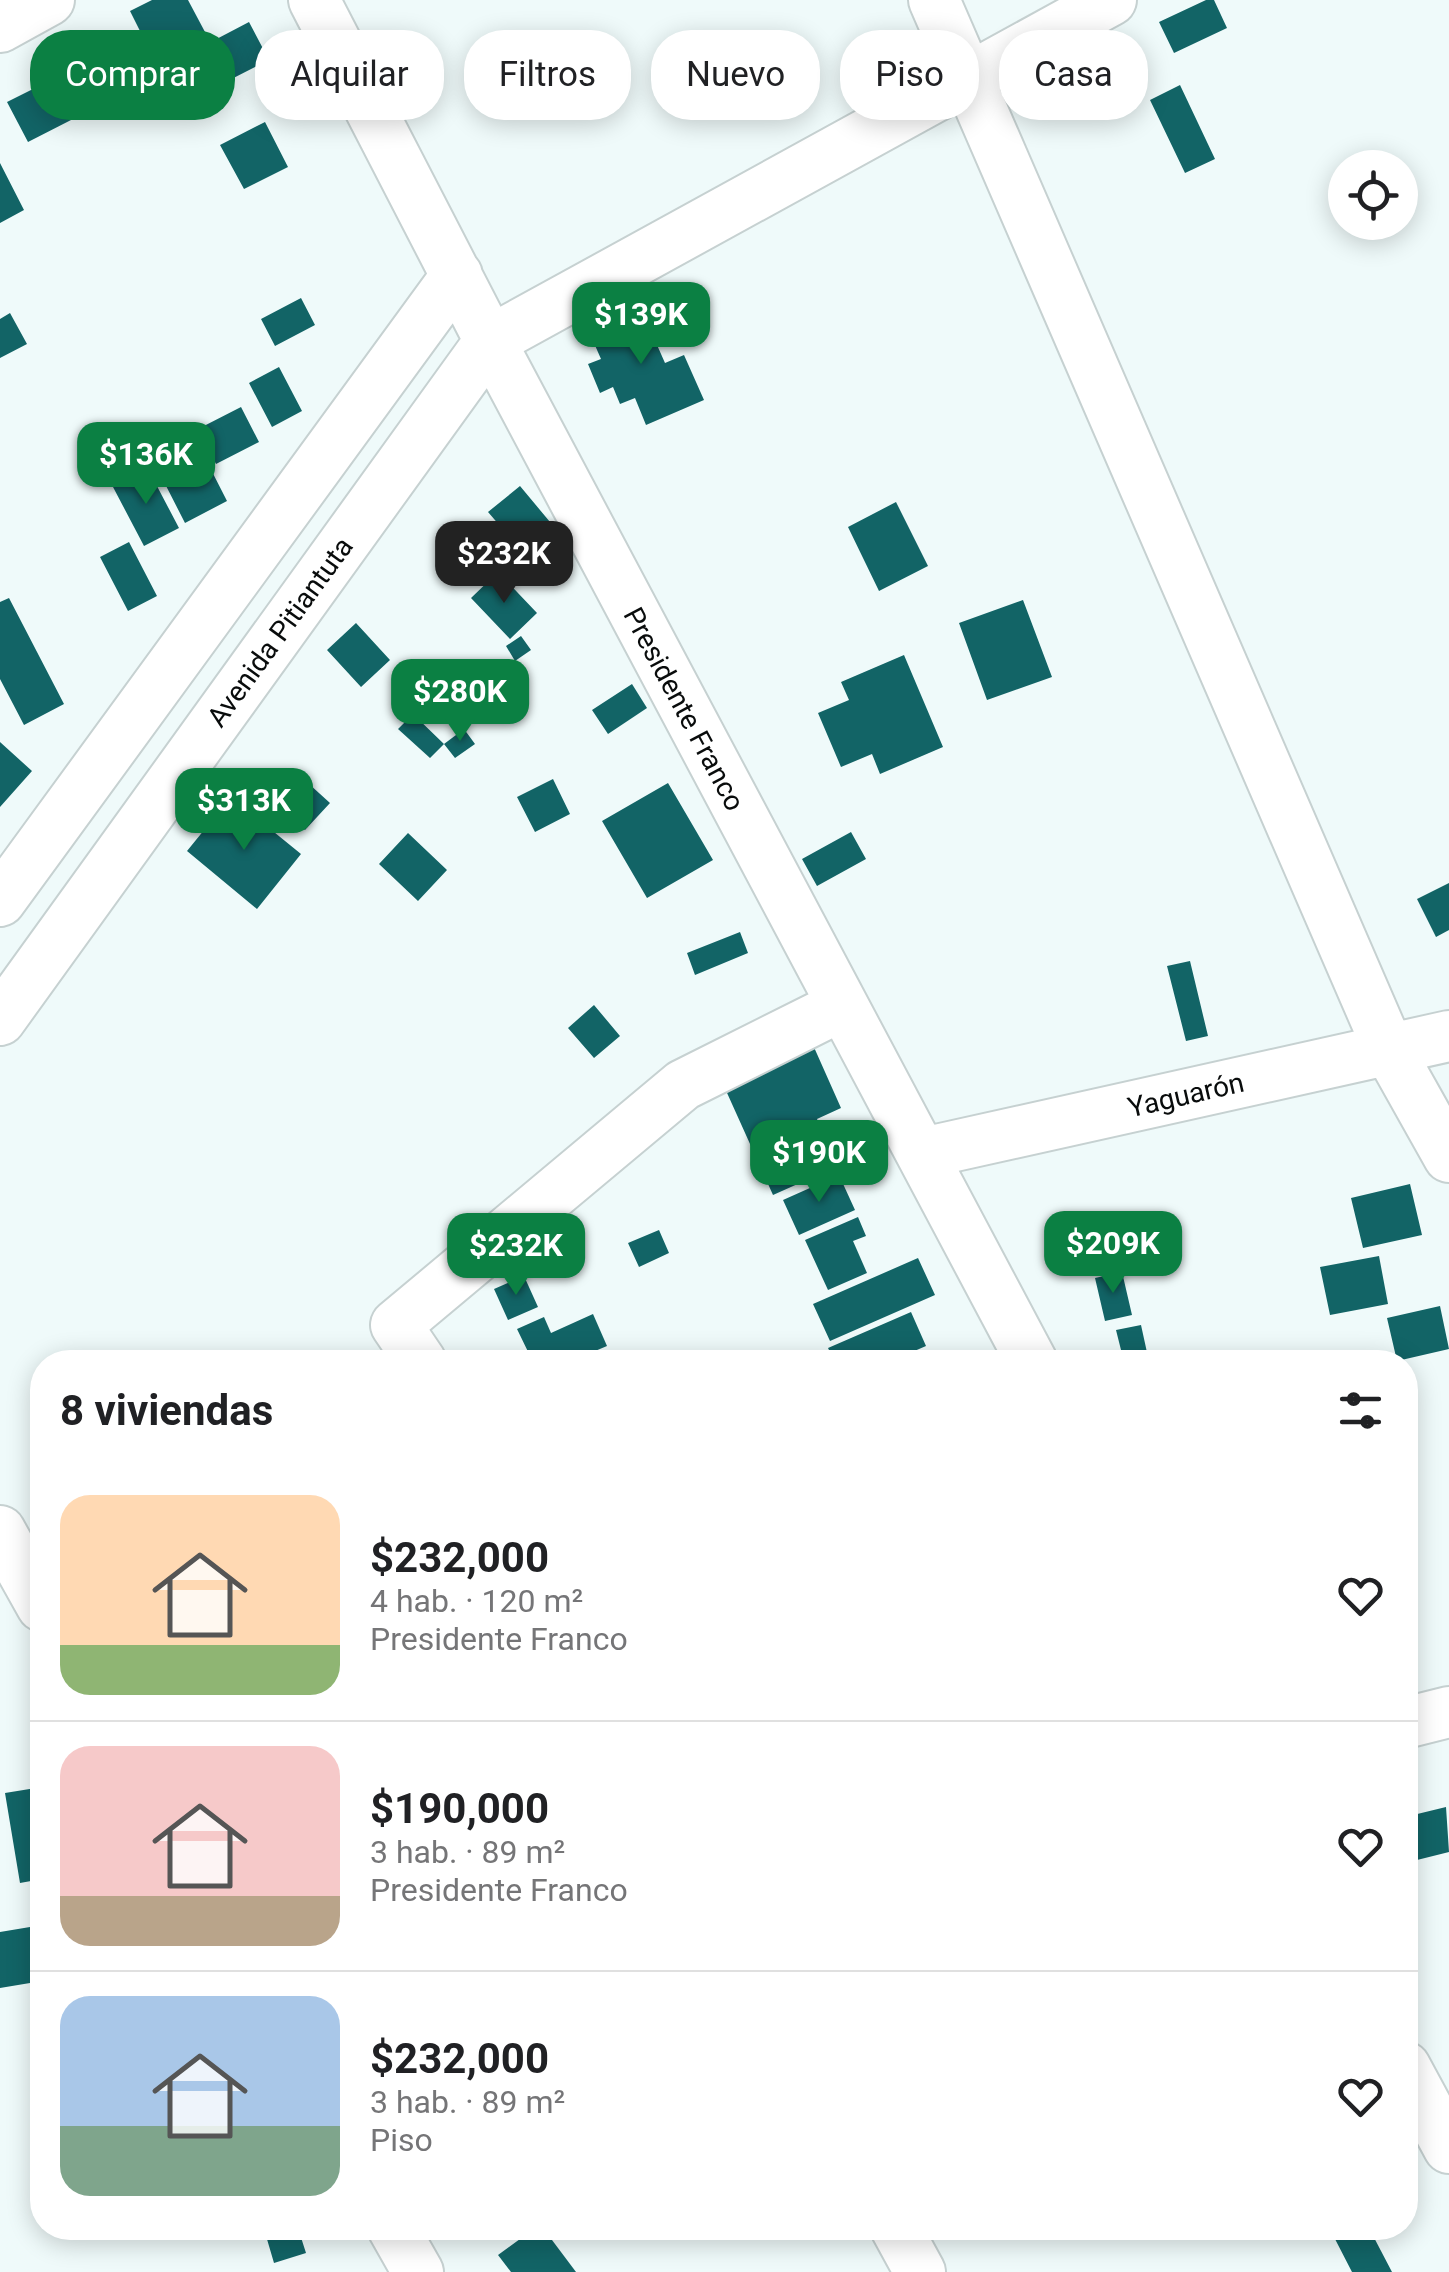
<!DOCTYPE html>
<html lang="es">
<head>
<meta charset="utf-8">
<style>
	:root { --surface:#fff; --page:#f6f6f6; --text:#202124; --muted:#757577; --line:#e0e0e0; --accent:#0b8043 }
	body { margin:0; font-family:Roboto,sans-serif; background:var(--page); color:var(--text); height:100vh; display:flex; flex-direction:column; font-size:38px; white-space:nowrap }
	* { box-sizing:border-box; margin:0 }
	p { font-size:32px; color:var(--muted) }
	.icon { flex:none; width:55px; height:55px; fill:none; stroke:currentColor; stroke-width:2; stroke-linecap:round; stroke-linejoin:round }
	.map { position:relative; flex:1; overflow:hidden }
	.side { position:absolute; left:30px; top:1350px; width:1388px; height:890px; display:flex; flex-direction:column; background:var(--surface); border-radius:40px; box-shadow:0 5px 25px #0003 }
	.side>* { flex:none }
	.hud { position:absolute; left:30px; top:30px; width:1390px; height:90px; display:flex; gap:20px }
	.fabs { position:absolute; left:1328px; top:150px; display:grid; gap:20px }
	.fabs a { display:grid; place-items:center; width:90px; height:90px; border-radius:50%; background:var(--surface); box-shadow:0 5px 25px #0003; font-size:50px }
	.price { position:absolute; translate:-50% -85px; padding:0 22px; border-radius:20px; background:var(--accent); color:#fff; font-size:32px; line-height:65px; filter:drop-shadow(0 2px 5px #0008) }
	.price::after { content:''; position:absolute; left:50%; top:60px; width:30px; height:22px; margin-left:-15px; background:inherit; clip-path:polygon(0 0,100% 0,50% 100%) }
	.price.on { background:#222; color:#fff }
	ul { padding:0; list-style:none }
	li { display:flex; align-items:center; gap:30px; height:250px; padding:0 30px }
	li+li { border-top:2px solid var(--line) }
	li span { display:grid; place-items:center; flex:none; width:280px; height:200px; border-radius:30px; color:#555 }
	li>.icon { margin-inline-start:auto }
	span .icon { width:120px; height:120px; fill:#fffc; stroke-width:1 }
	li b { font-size:42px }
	h2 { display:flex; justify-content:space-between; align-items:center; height:120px; padding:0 30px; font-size:42px }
	.tag { padding:0 35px; border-radius:40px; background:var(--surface); box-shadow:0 5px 25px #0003; font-size:35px; line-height:90px }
	.tag.on { background:var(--accent); color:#fff }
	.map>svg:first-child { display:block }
	.building { fill:#126466 }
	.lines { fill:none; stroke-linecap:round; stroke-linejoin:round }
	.minor-casing { stroke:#c6d1d1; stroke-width:54 }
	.minor { stroke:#fff; stroke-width:50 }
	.labels { text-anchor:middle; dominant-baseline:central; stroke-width:10; stroke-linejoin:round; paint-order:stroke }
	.street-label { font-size:28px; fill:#090c0c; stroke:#fff }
</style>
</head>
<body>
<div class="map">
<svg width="1449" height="2272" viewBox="0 0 1449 2272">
	<rect width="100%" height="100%" fill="#effafa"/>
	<path class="building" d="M152,0H188L205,32L154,59L130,11Z
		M1206,0H1214L1227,28L1174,53L1159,22Z
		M249,22L269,60L208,91L188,54Z
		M90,60L105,89L75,104L60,76Z
		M53,79L73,119L28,142L7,102Z
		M1180,85L1215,159L1185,173L1150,100Z
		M265,122L288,167L244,189L220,145Z
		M0,163L24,210L0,223Z
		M301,298L315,325L275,346L261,319Z
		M638,302L665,363L684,355L704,400L646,425L635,398L620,404L613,387L600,393L588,364L601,359L590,334L605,328L601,318Z
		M10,313L27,344L0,358V319Z
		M279,367L302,411L272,427L249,383Z
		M241,407L259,442L216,464L198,429Z
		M202,452L227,501L185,523L160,474Z
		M148,469L179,528L144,546L113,487Z
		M520,486L550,522L519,548L488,512Z
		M896,502L928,566L879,591L848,527Z
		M129,542L157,596L128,611L100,557Z
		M498,572L537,613L510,639L471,598Z
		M9,598L64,704L24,725L0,679V602Z
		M1023,600L1052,677L987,700L959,623Z
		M356,623L390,660L361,687L327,650Z
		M521,636L531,650L515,661L506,646Z
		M904,655L943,747L880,774L872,754L841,767L818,713L849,700L841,682Z
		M414,665L448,699L426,721L392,687Z
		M632,684L647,708L608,734L592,710Z
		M494,691L505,706L487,719L476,704Z
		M413,714L444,744L430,758L398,729Z
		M464,729L475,744L455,758L444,744Z
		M0,742L32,771L0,807Z
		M298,774L330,803L305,830L273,802Z
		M553,779L570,814L535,832L517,797Z
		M668,783L713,860L647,898L602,821Z
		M231,797L301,854L257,909L187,851Z
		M851,832L866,859L817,886L802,859Z
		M408,833L447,870L418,901L379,864Z
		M1449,883V930L1436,937L1417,899Z
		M740,932L748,953L695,975L687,953Z
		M1190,961L1208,1036L1186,1041L1167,966Z
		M594,1005L620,1036L594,1058L568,1028Z
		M813,1045L841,1108L817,1119L838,1166L773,1195L723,1084Z
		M839,1175L855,1210L799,1235L783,1200Z
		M1410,1184L1422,1235L1363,1248L1351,1198Z
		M858,1217L866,1236L853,1241L867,1273L828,1290L805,1240Z
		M659,1230L669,1253L639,1267L628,1243Z
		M1379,1256L1388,1304L1330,1315L1320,1267Z
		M918,1258L935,1295L830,1341L813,1304Z
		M1122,1272L1132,1315L1105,1321L1095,1278Z
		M524,1276L538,1307L508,1320L494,1289Z
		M1440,1306L1449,1349L1397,1361L1387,1318Z
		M911,1312L926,1346L889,1362H835L828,1348Z
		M593,1314L607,1346L569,1362H533L517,1329L544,1317L551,1333Z
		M1141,1325L1148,1357L1124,1362L1116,1330Z
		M1201,1354L1203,1362H1171V1361Z
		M42,1787V1879L20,1883L5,1793Z
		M1446,1807L1449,1852L1405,1863V1817Z
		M42,1925V1981L0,1988V1932Z
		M270,2228H298L306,2253L274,2263L264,2229Z
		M535,2228H543L576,2272H511L498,2255Z
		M1358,2228H1369L1392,2272H1352L1335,2239Z"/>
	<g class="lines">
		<defs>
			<path id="minor" d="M314,0L490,341L1032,1362
				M934,0L1389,1050L1449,1157
				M0,27L49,0
				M0,901L457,275
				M0,1020L490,341L1111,0
				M923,1153L1449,1036
				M421,1362L396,1325L683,1085L841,1006
				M0,1531L42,1606
				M1405,1723L1449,1712
				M1405,2067L1449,2148
				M393,2228L418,2272
				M896,2228L920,2272"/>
		</defs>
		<use href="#minor" class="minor-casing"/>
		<use href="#minor" class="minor"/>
	</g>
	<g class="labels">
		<g class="street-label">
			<text transform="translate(280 632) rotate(-54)">Avenida Pitiantuta</text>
			<text transform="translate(684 709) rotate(62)">Presidente Franco</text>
			<text transform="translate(1186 1095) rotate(-13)">Yaguarón</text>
		</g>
	</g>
</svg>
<div class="fabs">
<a><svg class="icon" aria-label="locate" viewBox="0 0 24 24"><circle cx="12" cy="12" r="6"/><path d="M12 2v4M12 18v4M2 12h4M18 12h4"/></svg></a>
</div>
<b class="price" style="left:641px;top:367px">$139K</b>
<b class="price" style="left:146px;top:507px">$136K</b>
<b class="price on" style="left:504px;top:606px">$232K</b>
<b class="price" style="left:460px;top:744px">$280K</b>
<b class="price" style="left:244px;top:853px">$313K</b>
<b class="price" style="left:819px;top:1205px">$190K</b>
<b class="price" style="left:1113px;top:1296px">$209K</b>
<b class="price" style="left:516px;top:1298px">$232K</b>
<div class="hud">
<a class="tag on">Comprar</a>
<a class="tag">Alquilar</a>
<a class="tag">Filtros</a>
<a class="tag">Nuevo</a>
<a class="tag">Piso</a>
<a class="tag">Casa</a>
</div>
<section class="side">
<h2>8 viviendas<svg class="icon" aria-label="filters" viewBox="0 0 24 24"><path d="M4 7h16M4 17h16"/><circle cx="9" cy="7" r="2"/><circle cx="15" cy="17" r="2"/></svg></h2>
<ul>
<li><span style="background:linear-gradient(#ffd9b3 75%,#8fb573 0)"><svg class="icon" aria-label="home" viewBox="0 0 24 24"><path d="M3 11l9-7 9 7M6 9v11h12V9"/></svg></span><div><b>$232,000</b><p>4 hab. · 120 m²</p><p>Presidente Franco</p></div><svg class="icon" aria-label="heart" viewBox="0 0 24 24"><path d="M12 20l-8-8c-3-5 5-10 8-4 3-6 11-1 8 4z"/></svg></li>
<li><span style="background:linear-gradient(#f6c9c9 75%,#b9a48a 0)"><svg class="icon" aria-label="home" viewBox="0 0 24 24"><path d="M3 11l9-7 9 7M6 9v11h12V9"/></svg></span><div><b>$190,000</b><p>3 hab. · 89 m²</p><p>Presidente Franco</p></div><svg class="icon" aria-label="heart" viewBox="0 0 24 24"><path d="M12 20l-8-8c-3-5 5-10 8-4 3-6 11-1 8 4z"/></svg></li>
<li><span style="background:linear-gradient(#a9c7e8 65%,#7fa58c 0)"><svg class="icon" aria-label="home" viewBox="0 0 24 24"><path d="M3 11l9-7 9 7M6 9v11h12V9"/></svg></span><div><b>$232,000</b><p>3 hab. · 89 m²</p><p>Piso</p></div><svg class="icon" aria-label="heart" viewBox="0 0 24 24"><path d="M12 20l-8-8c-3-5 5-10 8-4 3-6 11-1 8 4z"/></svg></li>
</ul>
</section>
</div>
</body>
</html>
